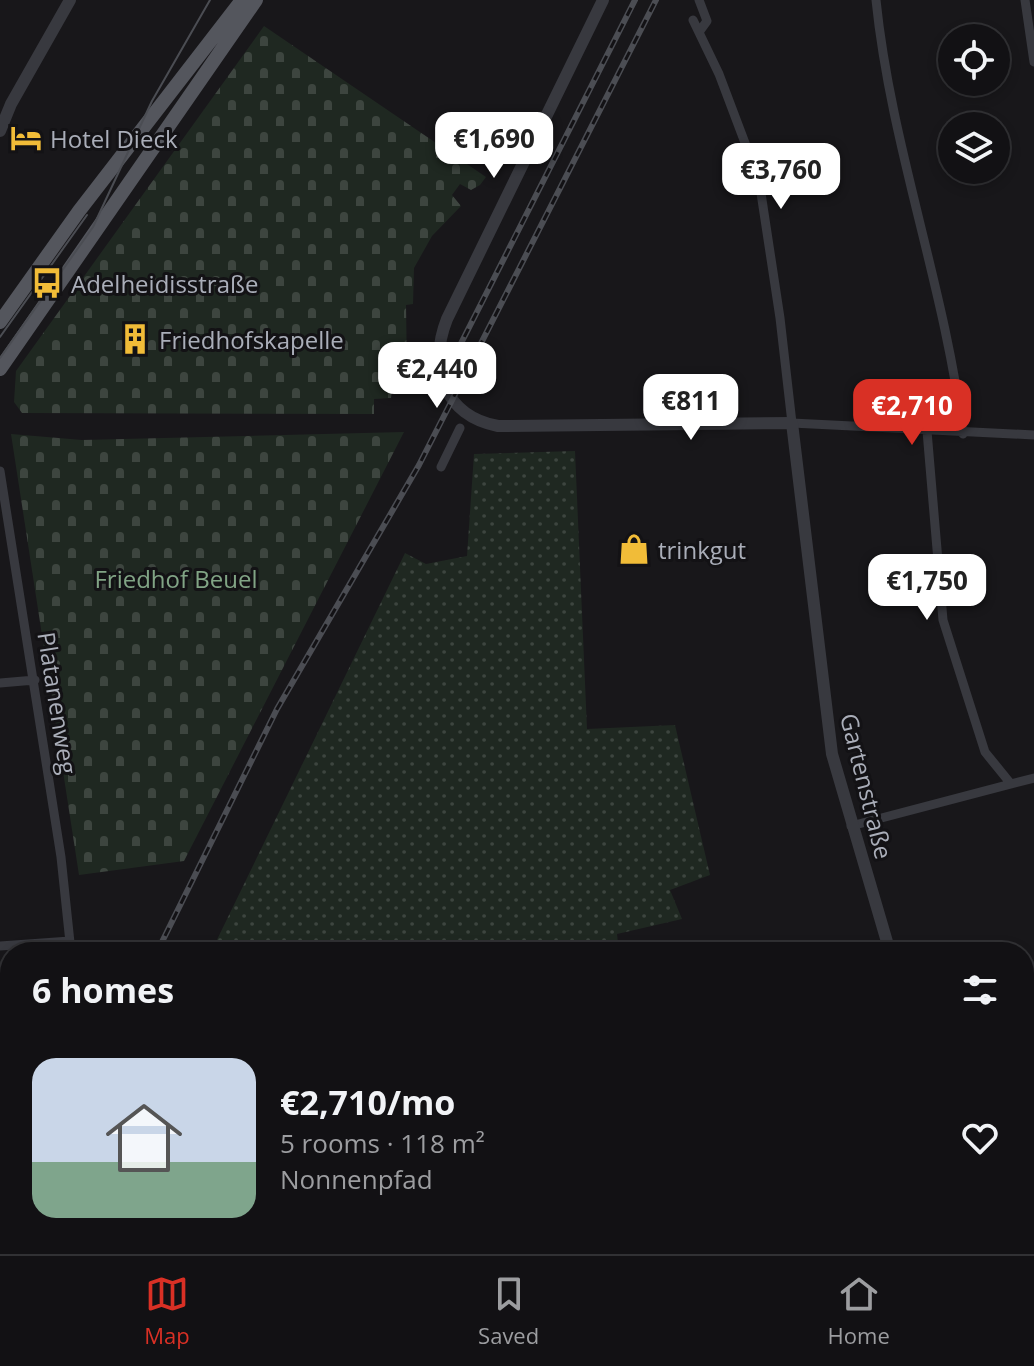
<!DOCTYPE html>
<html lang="en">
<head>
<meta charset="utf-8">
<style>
	:root { --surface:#121114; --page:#1b1a1d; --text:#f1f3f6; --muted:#9c9da0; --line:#313134; --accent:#d93025 }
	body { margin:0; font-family:"Open Sans",sans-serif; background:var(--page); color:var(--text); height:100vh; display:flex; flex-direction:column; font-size:30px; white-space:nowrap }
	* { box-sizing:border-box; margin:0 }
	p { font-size:26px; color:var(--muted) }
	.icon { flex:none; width:44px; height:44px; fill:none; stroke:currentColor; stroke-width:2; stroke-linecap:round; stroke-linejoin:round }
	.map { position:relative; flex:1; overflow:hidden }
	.sheet { position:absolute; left:0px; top:942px; width:1034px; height:312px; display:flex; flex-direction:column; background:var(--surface); border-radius:32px 32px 0 0; box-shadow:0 4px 12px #0003,0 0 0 2px var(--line) }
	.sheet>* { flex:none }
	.tools { position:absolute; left:938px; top:24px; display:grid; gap:16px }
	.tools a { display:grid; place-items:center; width:72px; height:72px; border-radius:50%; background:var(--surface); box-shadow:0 4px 12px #0003,0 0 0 2px var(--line); font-size:40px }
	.price { position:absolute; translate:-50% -68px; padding:0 18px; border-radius:16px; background:#fff; color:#222; font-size:26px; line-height:52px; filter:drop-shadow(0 2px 4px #0008) }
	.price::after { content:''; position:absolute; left:50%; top:48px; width:24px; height:18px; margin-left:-12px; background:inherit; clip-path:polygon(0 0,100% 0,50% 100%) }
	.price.selected { background:var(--accent); color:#fff }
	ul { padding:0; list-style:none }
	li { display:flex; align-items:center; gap:24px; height:200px; padding:0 32px }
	li span { display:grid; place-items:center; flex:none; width:224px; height:160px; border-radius:24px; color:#555 }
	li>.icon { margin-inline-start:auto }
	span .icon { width:96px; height:96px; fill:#fffc; stroke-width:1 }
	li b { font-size:34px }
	h2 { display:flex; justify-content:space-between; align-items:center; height:96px; padding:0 32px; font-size:34px }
	.dock { display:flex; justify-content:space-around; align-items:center; height:112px; border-top:2px solid var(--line); background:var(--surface); font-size:22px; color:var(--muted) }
	.dock a { display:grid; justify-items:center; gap:4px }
	.dock .selected { color:var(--accent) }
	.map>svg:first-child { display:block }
	.grass { fill:url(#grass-dots) }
	.cemetery { fill:url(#cemetery-stones) }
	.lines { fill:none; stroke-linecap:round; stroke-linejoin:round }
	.minor { stroke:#38393f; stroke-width:9 }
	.tertiary { stroke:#38393f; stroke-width:12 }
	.primary { stroke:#54565d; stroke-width:14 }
	.tram { stroke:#4b4d53; stroke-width:2 }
	.rail-casing { stroke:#4b4d53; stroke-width:6 }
	.rail { stroke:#131215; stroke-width:3; stroke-dasharray:9; stroke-linecap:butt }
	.labels { text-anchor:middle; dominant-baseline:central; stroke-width:6; stroke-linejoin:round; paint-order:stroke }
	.poi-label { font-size:24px; fill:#aaaeb9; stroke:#131215; text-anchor:start }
	.park-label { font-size:24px; fill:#81a485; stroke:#131215 }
	.street-label { font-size:24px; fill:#aaaeb9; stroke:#131215 }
</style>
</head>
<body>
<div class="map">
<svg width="1034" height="1254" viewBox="0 0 1034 1254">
	<defs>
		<pattern id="grass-dots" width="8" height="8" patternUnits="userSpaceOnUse" patternTransform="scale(2)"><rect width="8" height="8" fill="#1f2821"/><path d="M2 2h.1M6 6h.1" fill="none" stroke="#3d453f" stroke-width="1.8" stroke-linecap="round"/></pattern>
		<pattern id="cemetery-stones" width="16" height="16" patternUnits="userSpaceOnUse" patternTransform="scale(2)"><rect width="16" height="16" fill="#1f2821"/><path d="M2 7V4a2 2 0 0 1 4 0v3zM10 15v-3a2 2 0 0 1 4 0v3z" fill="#3d453f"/></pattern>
	</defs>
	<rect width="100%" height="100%" fill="#18171a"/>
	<path class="grass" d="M575,451L587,729L675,725L710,875L670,890L682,919L617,934L619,952H211L405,553L426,564L467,556L474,454Z"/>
	<path class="cemetery" d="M264,26L486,177L480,185L471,190L460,184L452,195L461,206L432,236L414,268L413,304L406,305L407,373L403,382L392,390L391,398L374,399V414L22,413L14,402L16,371Z
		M404,432L184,861L79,875L11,434L82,440Z"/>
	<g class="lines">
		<path class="minor" d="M699,0L707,21L699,32
			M876,0C891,147 945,287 963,434
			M1025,0L1034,62
			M693,20L719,74L759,180L780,318L792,423L1034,435
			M927,431L943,620L985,752L1011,784
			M441,467L460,428
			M0,471L61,857L71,952
			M0,683L35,680
			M851,826L1034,778
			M0,946L70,941
			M1024,1005L1034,998
			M58,1254L59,1244
			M111,1254L112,1244
			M403,1254L526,1244"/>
		<path class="tertiary" d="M603,0L447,319C428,367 444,416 498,426L792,423L832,754L890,952
			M0,131L11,104L70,0
			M1024,1225L1034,1236"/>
		<path class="primary" d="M0,322L79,211L242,0
			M0,369L256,0"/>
		<path class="tram" d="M0,337L87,215
			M0,358L93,227L152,101L210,0"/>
		<defs>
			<path id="rail" d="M448,369L635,0
				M157,952L277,709L419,465L656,0
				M74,1254L75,1244"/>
		</defs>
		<use href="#rail" class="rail-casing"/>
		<use href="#rail" class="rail"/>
	</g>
	<defs>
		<symbol id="hotel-bare" viewBox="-9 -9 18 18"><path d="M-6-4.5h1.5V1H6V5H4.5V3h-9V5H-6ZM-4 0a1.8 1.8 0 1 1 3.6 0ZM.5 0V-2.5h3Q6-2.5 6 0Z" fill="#f1bc38" stroke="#131215" stroke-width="2.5" paint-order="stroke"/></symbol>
		<symbol id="bus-bare" viewBox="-9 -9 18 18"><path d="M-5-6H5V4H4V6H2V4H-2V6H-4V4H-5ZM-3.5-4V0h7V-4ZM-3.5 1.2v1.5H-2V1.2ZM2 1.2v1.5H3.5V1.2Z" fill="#f1bc38" stroke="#131215" stroke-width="2.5" paint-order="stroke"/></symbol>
		<symbol id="building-bare" viewBox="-9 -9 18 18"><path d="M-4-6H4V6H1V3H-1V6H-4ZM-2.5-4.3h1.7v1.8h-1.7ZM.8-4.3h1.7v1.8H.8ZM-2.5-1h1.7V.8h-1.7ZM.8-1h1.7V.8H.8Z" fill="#f1bc38" stroke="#131215" stroke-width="2.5" paint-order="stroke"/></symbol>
		<symbol id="shop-bare" viewBox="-9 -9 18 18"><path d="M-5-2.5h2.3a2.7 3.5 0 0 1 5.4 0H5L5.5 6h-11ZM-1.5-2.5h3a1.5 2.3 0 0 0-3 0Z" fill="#f1bc38" stroke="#131215" stroke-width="2.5" paint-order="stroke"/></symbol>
	</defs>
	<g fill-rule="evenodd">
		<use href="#hotel-bare" x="4" y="116" width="44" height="44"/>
		<use href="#bus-bare" x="25" y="261" width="44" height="44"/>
		<use href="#building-bare" x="113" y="317" width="44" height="44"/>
		<use href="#shop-bare" x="612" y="527" width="44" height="44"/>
	</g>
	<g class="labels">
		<g class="poi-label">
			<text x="50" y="138">Hotel Dieck</text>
			<text x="71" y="283">Adelheidisstraße</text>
			<text x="159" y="339">Friedhofskapelle</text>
			<text x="658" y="549">trinkgut</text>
		</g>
		<g class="park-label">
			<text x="176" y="578">Friedhof Beuel</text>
		</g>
		<g class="street-label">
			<text transform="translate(58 703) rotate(81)">Platanenweg</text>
			<text transform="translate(867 786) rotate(76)">Gartenstraße</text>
		</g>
	</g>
</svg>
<div class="tools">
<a><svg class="icon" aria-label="locate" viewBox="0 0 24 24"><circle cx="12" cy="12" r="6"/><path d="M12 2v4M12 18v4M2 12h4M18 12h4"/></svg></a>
<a><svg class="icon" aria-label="layers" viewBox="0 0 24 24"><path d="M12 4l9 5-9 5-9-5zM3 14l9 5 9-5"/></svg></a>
</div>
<b class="price" style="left:494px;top:180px">€1,690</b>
<b class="price" style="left:781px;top:211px">€3,760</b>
<b class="price" style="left:437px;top:410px">€2,440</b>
<b class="price" style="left:691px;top:442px">€811</b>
<b class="price selected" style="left:912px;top:447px">€2,710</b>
<b class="price" style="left:927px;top:622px">€1,750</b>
<section class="sheet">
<h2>6 homes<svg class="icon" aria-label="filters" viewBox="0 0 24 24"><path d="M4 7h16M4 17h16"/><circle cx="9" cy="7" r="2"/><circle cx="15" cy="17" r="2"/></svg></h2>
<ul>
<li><span style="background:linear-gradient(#c9d6e8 65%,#7fa58c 0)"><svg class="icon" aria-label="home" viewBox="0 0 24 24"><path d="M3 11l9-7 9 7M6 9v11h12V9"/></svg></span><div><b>€2,710/mo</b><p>5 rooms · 118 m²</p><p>Nonnenpfad</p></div><svg class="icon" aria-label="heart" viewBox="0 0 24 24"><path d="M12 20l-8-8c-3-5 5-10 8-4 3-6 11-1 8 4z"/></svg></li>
</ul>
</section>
</div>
<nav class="dock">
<a class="selected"><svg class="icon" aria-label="map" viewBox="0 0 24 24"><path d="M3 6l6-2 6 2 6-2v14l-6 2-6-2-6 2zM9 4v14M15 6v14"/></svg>Map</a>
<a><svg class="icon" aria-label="saved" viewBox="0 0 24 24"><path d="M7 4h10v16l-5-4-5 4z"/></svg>Saved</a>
<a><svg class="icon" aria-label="home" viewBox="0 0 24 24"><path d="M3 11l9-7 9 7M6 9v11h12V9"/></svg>Home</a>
</nav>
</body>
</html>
